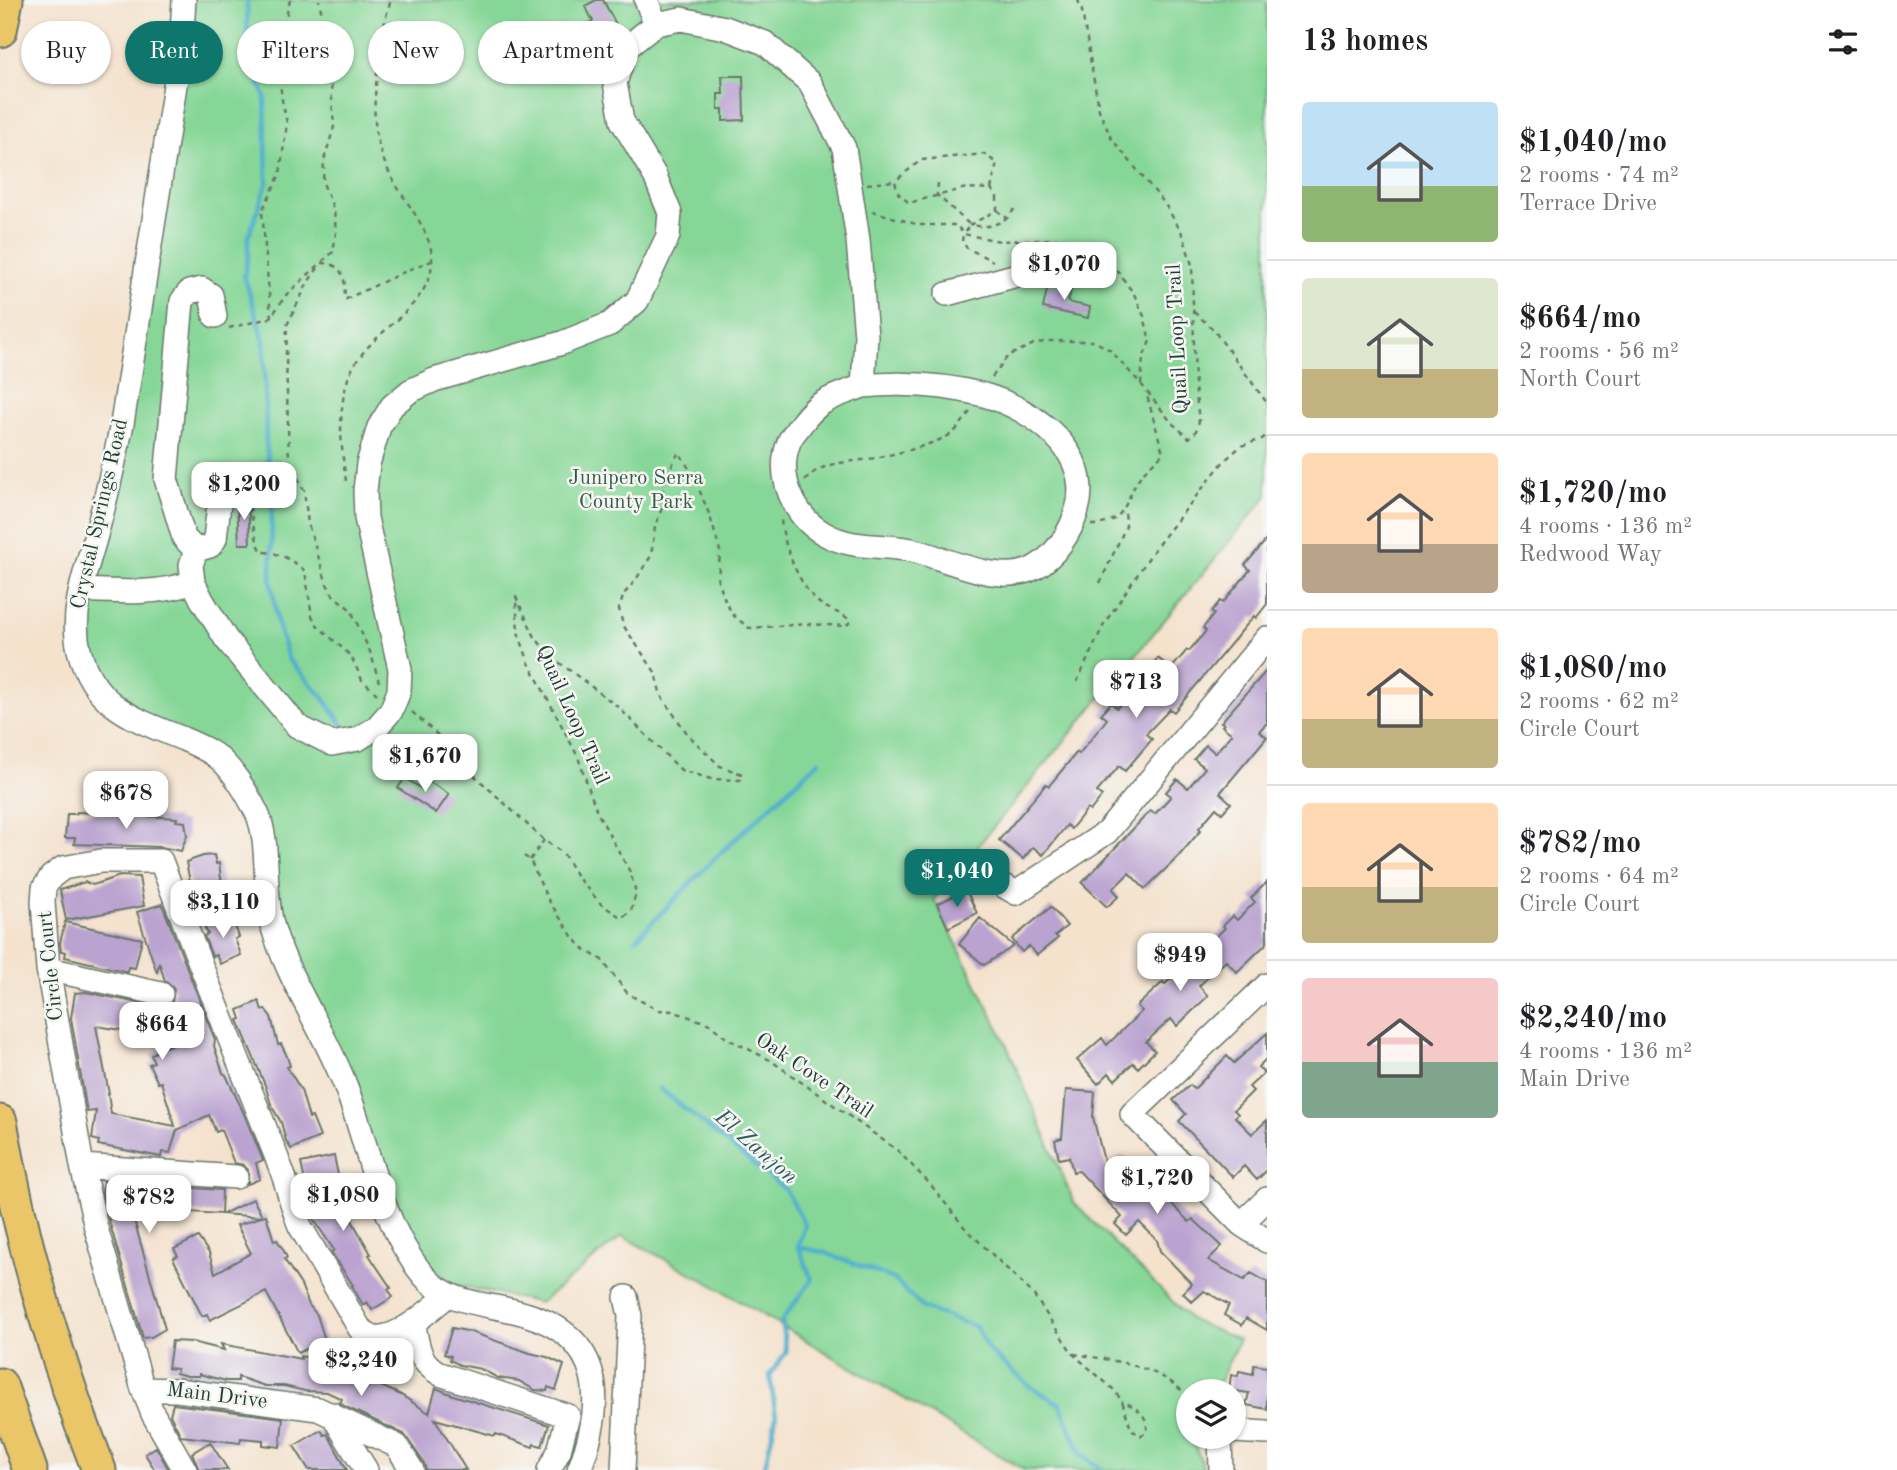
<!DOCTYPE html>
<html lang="en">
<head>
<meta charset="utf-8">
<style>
	:root { --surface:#fff; --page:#f2f2f2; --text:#202124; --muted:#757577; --line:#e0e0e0; --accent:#0f766e }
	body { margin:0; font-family:"Old Standard TT",serif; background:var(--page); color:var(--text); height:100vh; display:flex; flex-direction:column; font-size:26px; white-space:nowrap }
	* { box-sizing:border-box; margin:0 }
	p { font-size:23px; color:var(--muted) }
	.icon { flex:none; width:38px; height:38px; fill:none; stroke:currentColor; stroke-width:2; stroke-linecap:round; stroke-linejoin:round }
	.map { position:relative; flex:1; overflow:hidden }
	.sheet { display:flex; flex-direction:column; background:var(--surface); width:630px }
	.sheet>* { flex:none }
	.guide { position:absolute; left:21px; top:21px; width:665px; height:63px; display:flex; gap:14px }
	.buttons { position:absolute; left:1176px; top:1379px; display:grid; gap:14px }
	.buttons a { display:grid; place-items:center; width:70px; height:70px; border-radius:50%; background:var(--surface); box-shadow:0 2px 5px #0004; font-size:35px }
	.price { position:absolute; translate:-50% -60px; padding:0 16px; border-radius:14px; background:#fff; color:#222; font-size:23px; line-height:46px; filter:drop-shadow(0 2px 4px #0008) }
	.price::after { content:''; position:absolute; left:50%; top:42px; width:21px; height:16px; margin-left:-10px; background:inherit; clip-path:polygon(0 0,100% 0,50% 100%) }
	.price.active { background:var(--accent); color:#fff }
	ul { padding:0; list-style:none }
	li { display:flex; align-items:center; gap:21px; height:175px; padding:0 35px }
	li+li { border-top:2px solid var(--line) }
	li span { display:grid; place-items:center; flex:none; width:196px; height:140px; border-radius:7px; color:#555 }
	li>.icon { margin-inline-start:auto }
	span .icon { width:84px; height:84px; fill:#fffc; stroke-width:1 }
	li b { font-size:30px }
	h2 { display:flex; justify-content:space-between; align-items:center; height:84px; padding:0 35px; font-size:30px }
	.chip { padding:0 24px; border-radius:32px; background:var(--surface); box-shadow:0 2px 5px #0004; font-size:24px; line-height:63px }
	.chip.active { background:var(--accent); color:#fff }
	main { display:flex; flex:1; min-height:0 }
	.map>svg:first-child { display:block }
	.green { fill:#86d797; stroke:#528a66; stroke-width:2 }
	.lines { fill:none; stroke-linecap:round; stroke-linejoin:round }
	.stream { stroke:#4faecd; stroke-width:4.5 }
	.building { fill:#baa3d0 }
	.minor-casing { stroke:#6a776a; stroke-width:26 }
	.highway-casing { stroke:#6a776a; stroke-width:37 }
	.path { stroke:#6a776a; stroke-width:2.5; stroke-dasharray:5 5; stroke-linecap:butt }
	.minor { stroke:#fff; stroke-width:23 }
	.highway { stroke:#ebc669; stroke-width:33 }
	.labels { text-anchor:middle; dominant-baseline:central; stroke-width:5; stroke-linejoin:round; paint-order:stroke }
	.street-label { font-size:21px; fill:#1f3d34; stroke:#f6f6f2 }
	.park-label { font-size:21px; fill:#345c48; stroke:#f6f6f2 }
	.water-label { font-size:23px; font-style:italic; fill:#2d5f62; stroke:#f6f6f2 }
</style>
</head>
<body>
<main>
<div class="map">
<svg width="1267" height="1470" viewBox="0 0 1267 1470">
	<rect width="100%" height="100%" fill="#f6f6f2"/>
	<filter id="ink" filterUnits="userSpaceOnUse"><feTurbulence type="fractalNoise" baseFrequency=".0143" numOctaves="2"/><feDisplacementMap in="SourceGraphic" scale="14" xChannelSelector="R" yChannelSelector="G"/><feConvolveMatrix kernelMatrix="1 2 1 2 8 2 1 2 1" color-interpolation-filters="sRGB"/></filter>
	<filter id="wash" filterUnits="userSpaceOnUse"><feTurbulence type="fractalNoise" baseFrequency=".00686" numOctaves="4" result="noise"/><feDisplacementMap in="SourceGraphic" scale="28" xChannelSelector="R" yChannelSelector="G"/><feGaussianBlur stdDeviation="1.57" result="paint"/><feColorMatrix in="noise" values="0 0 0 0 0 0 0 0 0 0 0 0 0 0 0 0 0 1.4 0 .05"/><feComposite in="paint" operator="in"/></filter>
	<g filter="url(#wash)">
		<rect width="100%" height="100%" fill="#f4e2cd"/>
		<path class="green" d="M190,0H1267V496L934,899L1004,1039L1074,1203L1191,1320L1239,1340L1215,1391H1188V1437H1193L1204,1470H1024L706,1281L622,1236L540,1303L452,1284L420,1257L399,1219L285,945L251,792L101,684L82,634Z"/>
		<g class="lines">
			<path class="stream" d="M247,0L248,55L265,96L267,183L248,238V257L244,275L264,341L266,442L272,504L271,579L278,625L288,659L323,697L345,728
				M636,939L714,859L819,761
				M659,1088L786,1190L805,1225L798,1247
				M798,1247L823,1252L894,1279L923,1308L976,1327L989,1351L1028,1385L1060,1404L1081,1454L1103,1470
				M764,1470L776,1417L770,1375L786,1352L782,1320L812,1280L799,1248"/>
		</g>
		<g id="blocks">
			<path class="building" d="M596,0H603L619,30L602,39L601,36L582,45L574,31L593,21L585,6Z
				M722,76H743L744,120L723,121V109H718V94H723Z
				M1048,285L1071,290L1068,302L1090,307L1088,318L1043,308Z
				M248,499L250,544H239L237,500Z
				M1267,539V604L1256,618L1254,616L1174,712L1170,709L1146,734L1152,739L1125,771L1119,766L1097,792L1102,796L1090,811L1087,809L1071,829L1067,825L1043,855L1033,847L1023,859L999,840L1046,784L1049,786L1077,752L1079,754L1107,719L1101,714L1111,703L1117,708L1140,684L1138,682L1158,658L1171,669L1187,650L1189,651L1206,631L1203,628L1214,614L1211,612L1220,601L1223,603L1250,570L1245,565Z
				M1267,670V723L1259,731L1267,737L1220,793L1231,803L1222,813L1216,808L1199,828L1201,830L1178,857L1145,889L1129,873L1113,889L1119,896L1107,907L1082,883L1150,811L1155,814L1171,796L1166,792L1177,779L1188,788L1205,768L1194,759L1206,745L1215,753L1232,734L1222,726L1224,724L1221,722Z
				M405,778L422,789L428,781L449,794L436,813L398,788Z
				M77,812L177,818L176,821L185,822L187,835L181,851L161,847L74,844L75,838H65L67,814H76Z
				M214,855L216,864L219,863L223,894L200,900L198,890L192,892L186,862L203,856Z
				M120,876L139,877L144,906L66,920L60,890L85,882L93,885Z
				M1267,882V943L1237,972L1226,961L1207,978L1199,986L1208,996L1177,1026L1171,1019L1146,1042L1155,1051L1138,1068L1133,1063L1115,1080L1109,1073L1098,1084L1077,1060L1102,1038L1107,1045L1142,1011L1137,1006L1163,982L1165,984L1195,957L1225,928L1223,926L1233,916L1237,920L1255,902L1251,898Z
				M966,890L977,913L948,928L937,904Z
				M162,904L215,1040L214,1046L223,1073L226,1075L244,1114L263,1160L256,1163L260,1179L248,1184V1170L243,1165L234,1163L221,1130L216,1132L209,1115L177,1130L170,1153L162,1152L161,1157L98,1145L99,1141L92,1139L96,1111L87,1112L71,1018L75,993L86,992L152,1006L148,1034L96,1026L109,1094H108L111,1114L175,1126L161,1082L158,1083L149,1064L154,1062L151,1055L161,1048L180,1042L179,1039L184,1037L172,1002L174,989L165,981L159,962L157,973L137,912Z
				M1051,907L1067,926L1055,936L1058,938L1037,955L1029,946L1022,952L1012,939Z
				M226,917L230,925L234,923L239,937L235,939L241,955L220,964L216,955L212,956L204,936L208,934L204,926Z
				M980,918L1014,946L984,965L959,944Z
				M65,922L142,939L135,968L128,967L127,971H124L65,957L66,952L61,951L60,943Z
				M259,1001L262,1010L265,1009L271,1017L278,1045L281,1044L286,1054L290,1066L287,1067L301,1090L309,1118L312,1117L320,1137L291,1149L286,1141L281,1122L272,1107L265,1085L238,1020L241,1019L238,1010Z
				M1267,1033V1058L1258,1067L1264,1073L1249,1087L1253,1091L1234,1110L1238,1114L1235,1117L1252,1134L1267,1120V1170L1257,1180L1244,1166L1233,1177L1179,1121L1186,1114L1173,1100L1190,1085L1194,1089L1227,1056L1234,1063Z
				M1066,1090L1095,1092L1093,1117L1106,1169L1121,1156L1133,1169L1137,1165L1152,1181L1156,1177L1169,1190L1164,1196L1189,1222L1193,1219L1222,1246L1208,1260L1244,1280L1251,1273L1267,1282V1330L1246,1318L1242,1325L1224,1315L1229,1305L1204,1291L1192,1302L1183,1293L1192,1284L1160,1251L1157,1240L1139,1222L1126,1235L1115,1224L1122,1217L1079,1171L1073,1172L1069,1157L1059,1159L1055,1140L1062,1138Z
				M334,1156L341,1189L332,1191L346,1210L371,1254L369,1255L391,1288L388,1289L393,1297L372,1310L367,1302L363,1305L352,1286L353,1285L331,1252L334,1250L312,1217L317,1214L310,1204L301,1163Z
				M104,1182L222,1190L221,1214L174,1211V1216L132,1213L165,1329L151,1337L143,1338L110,1224L102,1193Z
				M253,1199L262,1216L266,1215L274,1241L277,1240L283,1249L287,1258L284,1259L301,1285L309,1305L317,1315L325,1340L298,1353L266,1292L210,1320L207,1314L202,1316L173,1258L178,1256L174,1249L198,1237L209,1253L215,1273L251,1253L237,1225L261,1217L223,1214Z
				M452,1328L471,1332L530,1353L547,1357L564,1365L556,1390L548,1387L547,1391L535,1390L519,1381L498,1378L481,1369L460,1365L450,1360L451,1356L444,1354Z
				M172,1341L192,1342L224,1350L221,1344L301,1359L300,1356L331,1362L347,1371L401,1395L429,1413L436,1388L453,1395L549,1425L542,1446L534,1444L533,1447L496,1434L495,1436L435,1419L466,1470H426L424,1463L404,1434L346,1407L340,1403L342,1399L327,1392L305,1391L284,1386H265L238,1377V1381H226L199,1374V1376H187L176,1373L177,1369L168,1368Z
				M1254,1365L1267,1367V1409L1246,1405L1249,1393L1229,1390L1231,1375L1238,1376L1239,1371L1253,1374Z
				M173,1404L283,1418L280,1447L263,1445V1440L241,1438L240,1443L181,1436L170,1415Z
				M321,1430L324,1435L327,1434L330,1438L347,1470H309L294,1446Z
				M210,1442L228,1470H199L192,1453Z
				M156,1447L169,1470H155L145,1454Z"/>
		</g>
	</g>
	<g filter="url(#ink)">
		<use href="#blocks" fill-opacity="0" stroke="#6a776a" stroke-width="2"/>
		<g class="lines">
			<defs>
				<path id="minor" d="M184,0L181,47L122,424C115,458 108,491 99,524C89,564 69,609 79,650C93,706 134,719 181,738C195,744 210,750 221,760C236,774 248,795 257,813C271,844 262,892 273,928C290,984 325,1032 346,1087C369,1148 381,1225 424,1276C450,1306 491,1303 525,1314C606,1338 605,1403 579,1470
					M646,0L656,24
					M947,294L1021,274
					M215,316L211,295L202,289L189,292L182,301L166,479L184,538L196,550L210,546L215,539L221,487
					M196,550L191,565L193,582L202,600L226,639L297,726L332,744L358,739L376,728L391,711L399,691L400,669L366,518L365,491L368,464L379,427L392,406L410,391L434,380L562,343L610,324L637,301L668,236L670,213L655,176L622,121L615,83L626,48L656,24L681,19L725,28L765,43L810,83L844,148L858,240L866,336L863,386C850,391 835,395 824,402C814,407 807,416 801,424C797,430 791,436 789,442C776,475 793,516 823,533C854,551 884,543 916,551C949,560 1001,586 1034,568C1055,557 1071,532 1077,510C1094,452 1033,409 984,395C945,385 903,382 863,386
					M81,590C118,592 158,595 193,582
					M990,878L1016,893L1107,832L1267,638
					M48,969L161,994
					M1267,985L1132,1114L1241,1224L1267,1241
					M82,1166L236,1177
					M1241,1224L1267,1199
					M413,1323C419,1347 417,1361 440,1374L568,1416L559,1451L549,1470
					M143,1389L177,1390L318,1409L397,1446L412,1470
					M332,1414L366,1470
					M1234,1431L1267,1433
					M1220,1437L1221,1470
					M185,1470L153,1414L143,1389L96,1228L82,1166L48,969L43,902L44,888L51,877L63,868L101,861H161C199,963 240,1064 280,1166C288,1186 292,1207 300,1226L360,1329C365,1332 370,1336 375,1337C398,1340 431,1309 448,1295
					M623,1470L630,1316L626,1297"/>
				<path id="highway" d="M0,30L6,0
					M0,1122C21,1241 55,1358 99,1470
					M0,1385L30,1470"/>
			</defs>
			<use href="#minor" class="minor-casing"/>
			<use href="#highway" class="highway-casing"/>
			<path class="path" d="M290,0L277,54L282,100L287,123L280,174L262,211L271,317L286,295L333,252L336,233L334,210L323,183L324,160L334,127L328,45L319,0
				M938,183L937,195L970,225L963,234L1000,241L1058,239L1099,258L1116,269L1134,294L1144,316L1150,341L1143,358L1141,384
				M867,184L895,181
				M991,189L997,163L984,154L921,160L895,181L898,193L909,203L966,188L991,189L997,195V210L970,225C990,229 1004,224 1016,207
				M997,210L1008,219
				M872,211L919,225H957L963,234L962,242L967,248L993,261
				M322,263C342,263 347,279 344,297L346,299L417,266L432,261
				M318,268L308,282L287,325L286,357L289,461L304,490L308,524L327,584L333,595L351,610L371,654L379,682
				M1194,312L1213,329L1267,403
				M229,328L270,318
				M992,377L1008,356L1036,343L1051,341H1094L1110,350L1141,384L1172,423L1189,438L1195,434L1199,421L1195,386L1192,265L1183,235L1165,204L1111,138L1099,110L1082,11L1078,0
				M346,481C341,447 337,409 349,376C366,331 430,311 432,262C434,232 401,198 389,172C371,136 373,105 378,68C381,45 383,22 391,0
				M805,481C821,460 851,463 875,458C899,453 926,447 948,436C957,432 964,419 970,412
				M241,488C254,506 250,530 262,552C280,552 291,560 305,571L312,616L318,626L351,656L362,680L377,694
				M1091,525C1129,525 1125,494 1143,473C1149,466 1157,460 1163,453L1146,392
				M1100,583L1126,526L1125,509
				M1077,682L1104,624L1156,547L1224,461L1241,446L1262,439L1267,435
				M412,712L440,737L464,753L475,776L544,840L563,853L578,878L601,904L622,918L631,911L636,893L630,872L597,812L578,757L529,663L518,632L516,597L535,637L548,654L617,706L681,770L711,779L740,780L742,774L720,766L689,736L661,696L655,672L623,625L619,609L624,594L635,581L651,556L655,527L664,502L662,484L679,452L694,477L710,516L720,551L718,580L726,603L734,616L749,628L809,624L846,626L851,621C842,613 832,611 822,605C800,590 782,543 781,518
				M524,856L530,860L547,898L572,936L586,951L601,959L628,994L658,1010L672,1011L710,1024L726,1038L770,1060L897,1150L930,1184L965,1228L1033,1294L1073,1354L1113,1389L1122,1401L1131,1429L1140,1436L1147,1432C1148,1414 1137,1408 1122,1401
				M530,860L544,840
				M1074,1354C1111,1360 1164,1366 1188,1398"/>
			<use href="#minor" class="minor"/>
			<use href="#highway" class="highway"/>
		</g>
	</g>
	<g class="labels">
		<g class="street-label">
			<text transform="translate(1178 339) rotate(-93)">Quail Loop Trail</text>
			<text transform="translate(100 514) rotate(-77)">Crystal Springs Road</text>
			<text transform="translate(572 715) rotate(66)">Quail Loop Trail</text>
			<text transform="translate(51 966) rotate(-96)">Circle Court</text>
			<text transform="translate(814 1076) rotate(34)">Oak Cove Trail</text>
			<text transform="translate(217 1396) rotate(7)">Main Drive</text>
		</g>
		<g class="park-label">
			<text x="636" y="478">Junipero Serra<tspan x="636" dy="24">County Park</tspan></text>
		</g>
		<g class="water-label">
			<text transform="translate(756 1147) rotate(41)">El Zanjon</text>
		</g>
	</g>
</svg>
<div class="buttons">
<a><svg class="icon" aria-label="layers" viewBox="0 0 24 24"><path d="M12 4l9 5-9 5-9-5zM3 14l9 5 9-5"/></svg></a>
</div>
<b class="price" style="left:1064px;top:302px">$1,070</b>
<b class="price" style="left:244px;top:522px">$1,200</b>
<b class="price" style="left:1136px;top:720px">$713</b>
<b class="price" style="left:425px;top:794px">$1,670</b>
<b class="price" style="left:126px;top:831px">$678</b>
<b class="price active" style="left:957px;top:909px">$1,040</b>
<b class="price" style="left:223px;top:940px">$3,110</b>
<b class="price" style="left:1180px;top:993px">$949</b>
<b class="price" style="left:162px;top:1062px">$664</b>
<b class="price" style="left:1157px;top:1216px">$1,720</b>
<b class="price" style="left:343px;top:1233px">$1,080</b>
<b class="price" style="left:149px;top:1235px">$782</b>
<b class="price" style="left:361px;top:1398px">$2,240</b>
<div class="guide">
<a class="chip">Buy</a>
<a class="chip active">Rent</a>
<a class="chip">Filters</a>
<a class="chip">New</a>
<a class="chip">Apartment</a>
</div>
</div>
<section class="sheet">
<h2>13 homes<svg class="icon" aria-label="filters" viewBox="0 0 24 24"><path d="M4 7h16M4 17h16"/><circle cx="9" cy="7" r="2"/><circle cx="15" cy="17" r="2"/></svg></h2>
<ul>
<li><span style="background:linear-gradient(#bfe0f5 60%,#8fb573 0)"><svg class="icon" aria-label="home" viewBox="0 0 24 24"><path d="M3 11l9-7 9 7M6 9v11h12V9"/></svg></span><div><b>$1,040/mo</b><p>2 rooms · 74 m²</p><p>Terrace Drive</p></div></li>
<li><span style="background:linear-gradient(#dfe7d0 65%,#c2b280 0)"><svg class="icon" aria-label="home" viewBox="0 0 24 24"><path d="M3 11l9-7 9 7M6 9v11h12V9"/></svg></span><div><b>$664/mo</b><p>2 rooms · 56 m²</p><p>North Court</p></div></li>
<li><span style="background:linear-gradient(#ffd9b3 65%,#b9a48a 0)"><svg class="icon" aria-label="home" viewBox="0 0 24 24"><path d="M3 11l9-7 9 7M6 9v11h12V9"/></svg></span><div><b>$1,720/mo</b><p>4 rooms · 136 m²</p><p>Redwood Way</p></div></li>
<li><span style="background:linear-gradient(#ffd9b3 65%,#c2b280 0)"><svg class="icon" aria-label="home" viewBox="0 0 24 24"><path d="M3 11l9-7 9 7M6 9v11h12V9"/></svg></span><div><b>$1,080/mo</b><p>2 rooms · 62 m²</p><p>Circle Court</p></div></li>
<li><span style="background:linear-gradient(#ffd9b3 60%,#c2b280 0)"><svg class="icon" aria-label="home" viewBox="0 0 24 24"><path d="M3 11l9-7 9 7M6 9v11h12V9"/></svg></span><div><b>$782/mo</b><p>2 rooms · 64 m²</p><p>Circle Court</p></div></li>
<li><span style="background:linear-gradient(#f6c9c9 60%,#7fa58c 0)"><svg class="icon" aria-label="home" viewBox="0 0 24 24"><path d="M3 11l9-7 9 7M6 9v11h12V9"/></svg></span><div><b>$2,240/mo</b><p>4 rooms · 136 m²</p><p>Main Drive</p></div></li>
</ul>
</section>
</main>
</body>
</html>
